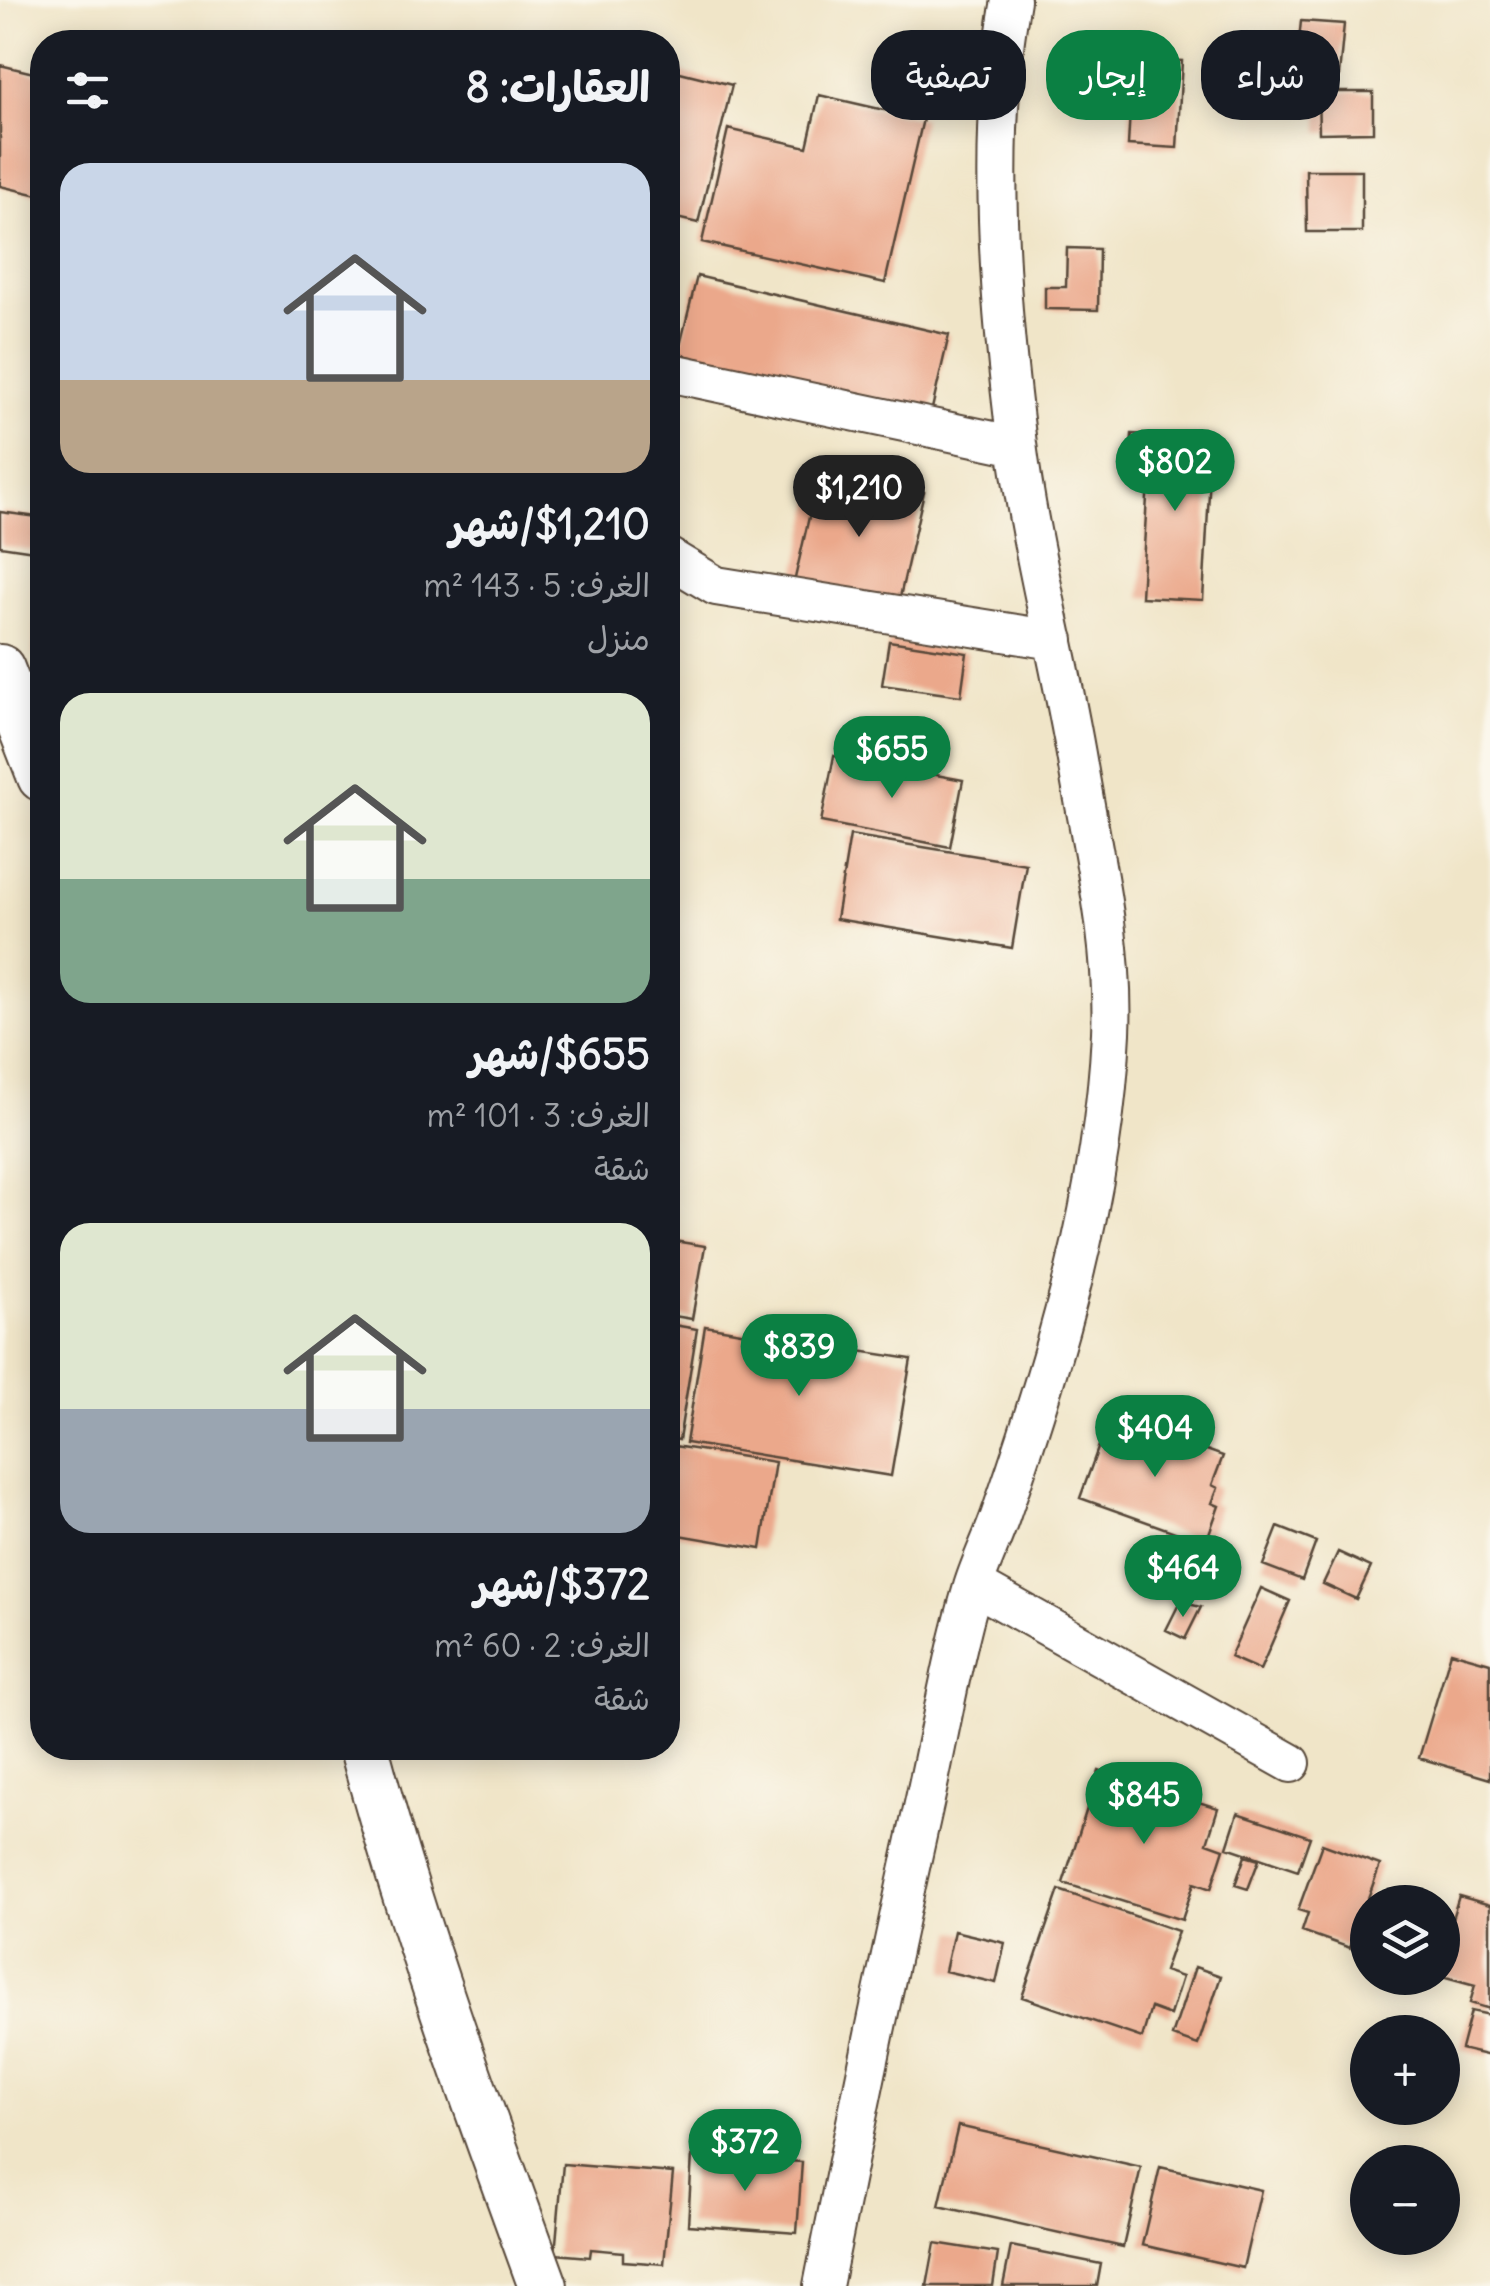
<!DOCTYPE html>
<html lang="ar">
<head>
<meta charset="utf-8">
<style>
	:root { --surface:#171b24; --page:#20242c; --text:#f1f3f6; --muted:#9ea1a6; --accent:#0b8043 }
	body { margin:0; font-family:Delius,"Playpen Sans Arabic",sans-serif; background:var(--page); color:var(--text); direction:rtl; height:100vh; display:flex; flex-direction:column; font-size:38px; white-space:nowrap }
	* { box-sizing:border-box; margin:0 }
	p { font-size:32px; color:var(--muted) }
	.icon { flex:none; width:55px; height:55px; fill:none; stroke:currentColor; stroke-width:2; stroke-linecap:round; stroke-linejoin:round }
	.map { position:relative; flex:1; overflow:hidden; direction:ltr }
	.sheet { position:absolute; left:30px; top:30px; width:650px; height:1730px; display:flex; flex-direction:column; background:var(--surface); border-radius:40px; box-shadow:0 5px 25px #0003; direction:rtl }
	.sheet>* { flex:none }
	.banner { position:absolute; left:710px; top:30px; width:630px; height:90px; direction:rtl; display:flex; gap:20px }
	.controls { position:absolute; left:1350px; top:1885px; display:grid; gap:20px }
	.controls a { display:grid; place-items:center; width:110px; height:110px; border-radius:50%; background:var(--surface); box-shadow:0 5px 25px #0003; font-size:50px }
	.price { position:absolute; translate:-50% -85px; padding:0 22px; border-radius:35px; background:var(--accent); color:#fff; font-size:32px; line-height:65px; filter:drop-shadow(0 2px 5px #0008) }
	.price::after { content:''; position:absolute; left:50%; top:60px; width:30px; height:22px; margin-left:-15px; background:inherit; clip-path:polygon(0 0,100% 0,50% 100%) }
	.price.selected { background:#222; color:#fff }
	ul { padding:0; list-style:none }
	li { display:grid; align-content:center; gap:20px; height:530px; padding:0 30px }
	li span { display:grid; place-items:center; height:310px; border-radius:30px; color:#555 }
	li>.icon { margin-inline-start:auto }
	span .icon { width:180px; height:180px; fill:#fffc; stroke-width:1 }
	li b { font-size:42px }
	h2 { display:flex; justify-content:space-between; align-items:center; height:120px; padding:0 30px; font-size:42px }
	.chip { padding:0 35px; border-radius:40px; background:var(--surface); box-shadow:0 5px 25px #0003; font-size:35px; line-height:90px }
	.chip.selected { background:var(--accent); color:#fff }
	.map>svg:first-child { display:block }
	.building { fill:#eba88b }
	.lines { fill:none; stroke-linecap:round; stroke-linejoin:round }
	.minor-casing { stroke:#564638; stroke-width:42 }
	.tertiary-casing { stroke:#564638; stroke-width:52 }
	.minor { stroke:#fff; stroke-width:38 }
	.tertiary { stroke:#fff; stroke-width:48 }
</style>
</head>
<body>
<div class="map">
<svg width="1490" height="2286" viewBox="0 0 1490 2286">
	<rect width="100%" height="100%" fill="#fbf7ec"/>
	<filter id="ink" filterUnits="userSpaceOnUse"><feTurbulence type="fractalNoise" baseFrequency=".01" numOctaves="2"/><feDisplacementMap in="SourceGraphic" scale="20" xChannelSelector="R" yChannelSelector="G"/><feConvolveMatrix kernelMatrix="1 2 1 2 8 2 1 2 1" color-interpolation-filters="sRGB"/></filter>
	<filter id="wash" filterUnits="userSpaceOnUse"><feTurbulence type="fractalNoise" baseFrequency=".0048" numOctaves="4" result="noise"/><feDisplacementMap in="SourceGraphic" scale="40" xChannelSelector="R" yChannelSelector="G"/><feGaussianBlur stdDeviation="2.25" result="paint"/><feColorMatrix in="noise" values="0 0 0 0 0 0 0 0 0 0 0 0 0 0 0 0 0 1.4 0 .05"/><feComposite in="paint" operator="in"/></filter>
	<g filter="url(#wash)">
		<rect width="100%" height="100%" fill="#f0e5c8"/>
		<g id="blocks">
			<path class="building" d="M1301,21L1344,24L1339,76L1296,72Z
				M1133,58L1182,61L1177,148L1128,145Z
				M0,65L42,75V196L0,186Z
				M668,69L732,85L698,223L668,216Z
				M1318,92H1373V132L1319,133Z
				M819,95L923,119L885,283L702,242L728,129L807,147Z
				M1306,170H1362V232H1307Z
				M1067,248L1099,249L1098,310L1045,309V287H1066Z
				M697,276L949,335L931,413L678,354Z
				M1132,434L1212,439L1203,600L1141,597L1149,464L1130,463Z
				M820,469L924,492L897,610L793,587Z
				M0,512L38,517L34,551L0,546Z
				M40,563H42V656L33,655Z
				M889,641L967,653L961,696L882,685Z
				M834,756L963,780L950,847L821,822Z
				M850,835L1026,864L1012,948L836,919Z
				M668,1240L705,1246L692,1319L668,1315Z
				M668,1324L697,1329L679,1440L668,1438Z
				M803,1325L849,1332L846,1349L911,1359L891,1476L686,1443L705,1326L800,1342Z
				M1110,1415L1223,1456L1212,1485L1218,1488L1212,1503L1219,1506L1202,1553L1184,1547L1189,1537L1080,1498Z
				M668,1445L775,1462L761,1549L668,1533Z
				M1278,1527L1316,1542L1302,1580L1263,1565Z
				M1338,1552L1371,1567L1356,1599L1323,1584Z
				M1261,1588L1290,1601L1260,1670L1230,1657Z
				M1180,1602L1201,1607L1185,1639L1166,1630Z
				M1451,1652L1490,1663V1779L1419,1758Z
				M1099,1771L1218,1808L1207,1843L1224,1849L1211,1889L1194,1883L1182,1920L1063,1883Z
				M1238,1813L1310,1837L1298,1871L1227,1847Z
				M1322,1844L1380,1865L1350,1948L1302,1931L1308,1913L1298,1910Z
				M1245,1856L1259,1860L1248,1889L1235,1885Z
				M1059,1890L1178,1931L1164,1971L1182,1977L1170,2015L1151,2008L1142,2038L1022,1997Z
				M1459,1896L1490,1905V2009L1470,2003L1475,1985L1442,1976V1951Z
				M954,1931L1005,1943L996,1983L945,1971Z
				M1195,1967L1221,1976L1198,2045L1172,2036Z
				M1471,2011L1490,2015V2056L1461,2049Z
				M958,2126L1141,2167L1123,2247L939,2206Z
				M692,2155L802,2162L797,2233L688,2225Z
				M563,2164L673,2173L664,2264L623,2261V2252L591,2249L590,2257L555,2254Z
				M1160,2167L1261,2190L1243,2268L1142,2245Z
				M935,2243L998,2253L993,2286H927Z
				M1011,2246L1101,2264L1097,2286H1003Z"/>
		</g>
	</g>
	<g filter="url(#ink)">
		<use href="#blocks" fill-opacity="0" stroke="#564638" stroke-width="2.5"/>
		<g class="lines">
			<defs>
				<path id="minor" d="M668,372L1017,446
					M668,557L716,586L1054,640
					M974,1585L1291,1763
					M823,2286C855,2125 888,1965 924,1804C940,1732 952,1658 973,1587C981,1561 994,1536 1002,1511C1056,1355 1103,1198 1111,1033C1115,943 1093,854 1078,766C1060,658 1031,552 1017,444C999,305 986,137 1011,0"/>
				<path id="tertiary" d="M0,669L42,777
					M364,1748C413,1931 478,2108 543,2286"/>
			</defs>
			<use href="#minor" class="minor-casing"/>
			<use href="#tertiary" class="tertiary-casing"/>
			<use href="#minor" class="minor"/>
			<use href="#tertiary" class="tertiary"/>
		</g>
	</g>
</svg>
<div class="controls">
<a><svg class="icon" aria-label="layers" viewBox="0 0 24 24"><path d="M12 4l9 5-9 5-9-5zM3 14l9 5 9-5"/></svg></a>
<a>+</a>
<a>−</a>
</div>
<b class="price" style="left:1175px;top:514px">$802</b>
<b class="price selected" style="left:859px;top:540px">$1,210</b>
<b class="price" style="left:892px;top:801px">$655</b>
<b class="price" style="left:799px;top:1399px">$839</b>
<b class="price" style="left:1155px;top:1480px">$404</b>
<b class="price" style="left:1183px;top:1620px">$464</b>
<b class="price" style="left:1144px;top:1847px">$845</b>
<b class="price" style="left:745px;top:2194px">$372</b>
<div class="banner">
<a class="chip">شراء</a>
<a class="chip selected">إيجار</a>
<a class="chip">تصفية</a>
</div>
<section class="sheet">
<h2>العقارات: 8<svg class="icon" aria-label="filters" viewBox="0 0 24 24"><path d="M4 7h16M4 17h16"/><circle cx="9" cy="7" r="2"/><circle cx="15" cy="17" r="2"/></svg></h2>
<ul>
<li><span style="background:linear-gradient(#c9d6e8 70%,#b9a48a 0)"><svg class="icon" aria-label="home" viewBox="0 0 24 24"><path d="M3 11l9-7 9 7M6 9v11h12V9"/></svg></span><div><b>$1,210/شهر</b><p>الغرف: 5 · 143 m²</p><p>منزل</p></div></li>
<li><span style="background:linear-gradient(#dfe7d0 60%,#7fa58c 0)"><svg class="icon" aria-label="home" viewBox="0 0 24 24"><path d="M3 11l9-7 9 7M6 9v11h12V9"/></svg></span><div><b>$655/شهر</b><p>الغرف: 3 · 101 m²</p><p>شقة</p></div></li>
<li><span style="background:linear-gradient(#dfe7d0 60%,#9aa5b1 0)"><svg class="icon" aria-label="home" viewBox="0 0 24 24"><path d="M3 11l9-7 9 7M6 9v11h12V9"/></svg></span><div><b>$372/شهر</b><p>الغرف: 2 · 60 m²</p><p>شقة</p></div></li>
</ul>
</section>
</div>
</body>
</html>
